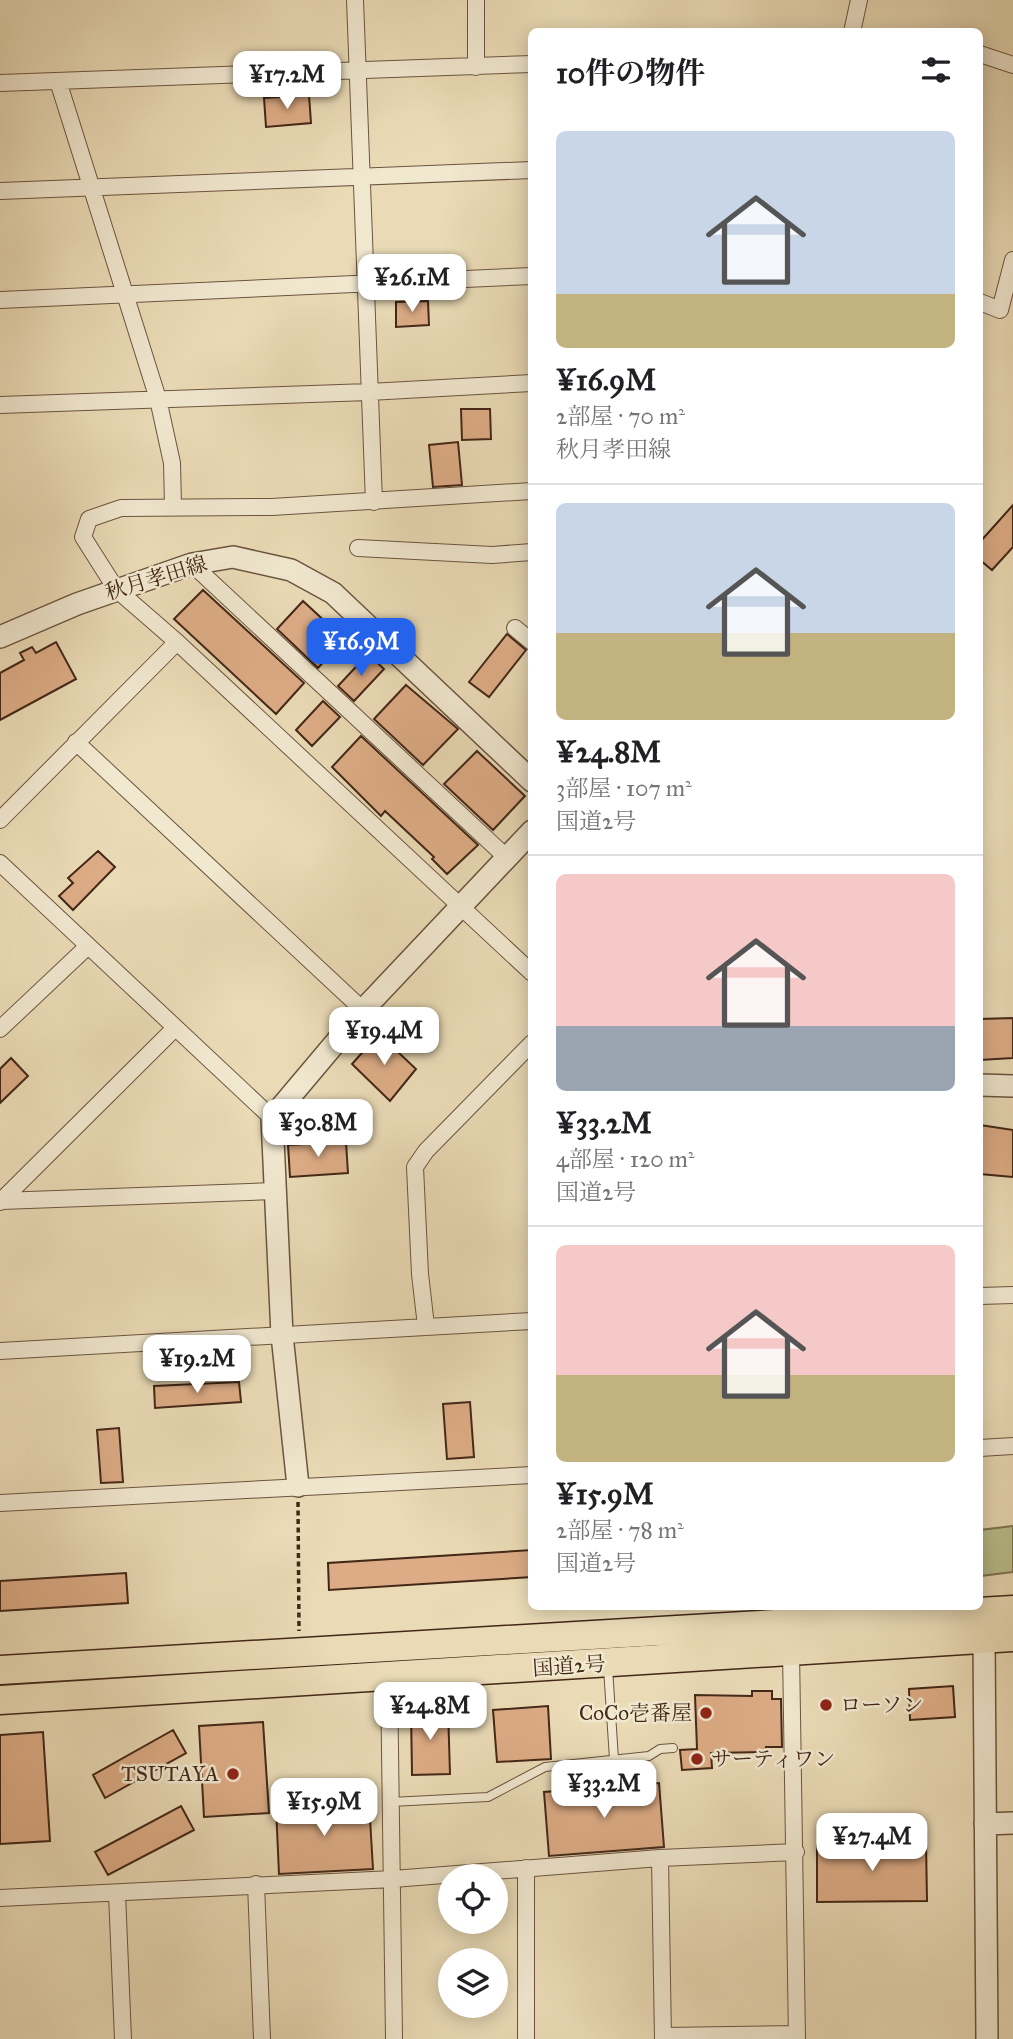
<!DOCTYPE html>
<html lang="ja">
<head>
<meta charset="utf-8">
<style>
	:root { --surface:#fff; --page:#f6f6f6; --text:#202124; --muted:#757577; --line:#e0e0e0; --accent:#2563eb }
	body { margin:0; font-family:"IM FELL Great Primer","Noto Serif JP",serif; background:var(--page); color:var(--text); height:100vh; display:flex; flex-direction:column; font-size:26px; white-space:nowrap }
	* { box-sizing:border-box; margin:0 }
	p { font-size:23px; color:var(--muted) }
	.icon { flex:none; width:38px; height:38px; fill:none; stroke:currentColor; stroke-width:2; stroke-linecap:round; stroke-linejoin:round }
	.map { position:relative; flex:1; overflow:hidden }
	.panel { position:absolute; left:528px; top:28px; width:455px; height:1582px; display:flex; flex-direction:column; background:var(--surface); border-radius:10px; box-shadow:0 4px 18px #0003 }
	.panel>* { flex:none }
	.buttons { position:absolute; left:438px; top:1864px; display:grid; gap:14px }
	.buttons a { display:grid; place-items:center; width:70px; height:70px; border-radius:50%; background:var(--surface); box-shadow:0 4px 18px #0003; font-size:35px }
	.price { position:absolute; translate:-50% -60px; padding:0 16px; border-radius:14px; background:#fff; color:#222; font-size:23px; line-height:46px; filter:drop-shadow(0 2px 4px #0008) }
	.price::after { content:''; position:absolute; left:50%; top:42px; width:21px; height:16px; margin-left:-10px; background:inherit; clip-path:polygon(0 0,100% 0,50% 100%) }
	.price.selected { background:var(--accent); color:#fff }
	ul { padding:0; list-style:none }
	li { display:grid; align-content:center; gap:14px; height:371px; padding:0 28px }
	li+li { border-top:2px solid var(--line) }
	li span { display:grid; place-items:center; height:217px; border-radius:10px; color:#555 }
	li>.icon { margin-inline-start:auto }
	span .icon { width:126px; height:126px; fill:#fffc; stroke-width:1 }
	li b { font-size:30px }
	h2 { display:flex; justify-content:space-between; align-items:center; height:84px; padding:0 28px; font-size:30px }
	.map>svg:first-child { display:block }
	.green { fill:#b9c08c; stroke:#7e7452; stroke-width:2 }
	.building { fill:#ddac86; stroke:#432717; stroke-width:2 }
	.lines { fill:none; stroke-linecap:round; stroke-linejoin:round }
	.service-casing { stroke:#6d543f; stroke-width:10 }
	.minor-casing { stroke:#6d543f; stroke-width:18 }
	.tertiary-casing { stroke:#6d543f; stroke-width:24 }
	.trunk-casing { stroke:#432717; stroke-width:31 }
	.path { stroke:#432717; stroke-width:3.5; stroke-dasharray:5 3.5; stroke-linecap:butt }
	.service { stroke:#f1e8d0; stroke-width:8 }
	.minor { stroke:#f1e8d0; stroke-width:16 }
	.tertiary { stroke:#f1e8d0; stroke-width:21 }
	.trunk { stroke:#eadbb6; stroke-width:28 }
	.poi-dot { fill:#8f2418; stroke:#f1e8d0; stroke-width:2.5 }
	.labels { text-anchor:middle; dominant-baseline:central; stroke-width:5; stroke-linejoin:round; paint-order:stroke }
	.street-label { font-size:21px; fill:#432717; stroke:#f1e8d0 }
	.poi-label { font-size:21px; fill:#432717; stroke:#f1e8d0; text-anchor:start }
</style>
</head>
<body>
<div class="map">
<svg width="1013" height="2039" viewBox="0 0 1013 2039">
	<rect width="100%" height="100%" fill="#eadbb6"/>
	<filter id="stains"><feTurbulence type="fractalNoise" baseFrequency=".00286" numOctaves="4"/><feColorMatrix values="0 0 0 0 .2 0 0 0 0 .09 0 0 0 0 .02 0 0 0 .5 -.17"/></filter>
	<radialGradient id="worn" r=".72"><stop offset=".6" stop-color="#630" stop-opacity="0"/><stop offset="1" stop-color="#630" stop-opacity=".3"/></radialGradient>
	<path class="green" d="M1013,1526V1572L980,1576V1530Z"/>
	<path class="building" d="M309,95L311,123L266,127L264,98Z
		M428,301L429,325L396,327V302Z
		M461,409H490L491,439L462,440Z
		M458,442L462,485L433,487L429,445Z
		M1013,505V547L992,570L980,560V542Z
		M203,590L304,683L276,714L174,619Z
		M303,601L330,626L333,623L347,636L318,668L277,629Z
		M507,634L526,650L489,697L469,682Z
		M56,642L76,679L0,720V673L24,660L20,653L32,647L36,653Z
		M368,654L384,669L354,701L338,686Z
		M406,685L458,729L423,765L374,719Z
		M323,701L340,717L312,746L296,730Z
		M361,736L478,845L447,874L432,859L434,857L385,811L381,816L332,767Z
		M477,751L525,796L493,830L444,784Z
		M98,851L115,867L73,910L59,896L73,883L68,878Z
		M1013,1018V1058L980,1060V1019Z
		M379,1034L416,1069L390,1101L352,1064Z
		M11,1058L28,1076L0,1103V1069Z
		M980,1125L1013,1130V1177L980,1174Z
		M346,1142L348,1173L290,1177L288,1145Z
		M239,1382L241,1402L155,1408L154,1386Z
		M470,1402L474,1457L447,1459L443,1404Z
		M119,1428L123,1482L101,1483L97,1430Z
		M532,1550V1577L329,1590L328,1563Z
		M126,1573L128,1603L0,1611V1581Z
		M953,1686L955,1717L910,1720L909,1689Z
		M752,1691H772V1699H781L782,1747H766V1752L711,1753L712,1768L682,1770L680,1750L697,1749L695,1695L752,1696Z
		M548,1706L551,1759L497,1762L493,1710Z
		M448,1709L450,1774L412,1775L411,1711Z
		M263,1722L269,1813L204,1817L199,1726Z
		M173,1730L186,1753L105,1798L93,1775Z
		M43,1732L50,1841L0,1844V1735Z
		M659,1783L664,1847L549,1856L544,1792Z
		M369,1802L373,1869L279,1874L276,1807Z
		M181,1806L194,1830L108,1875L95,1852Z
		M926,1843L927,1901L817,1902V1845Z"/>
	<g class="lines">
		<defs>
			<path id="service" d="M608,1668L614,1759
				M391,1802L488,1797L545,1767L649,1756L660,1749L673,1748"/>
			<path id="minor" d="M355,0L374,502
				M476,0V67
				M852,32L859,0
				M980,54L1013,65
				M58,81L158,399L172,463L173,506
				M0,83L532,64
				M0,191L532,170
				M0,300L532,276
				M980,302L1000,310L1013,260
				M0,405L369,392L532,383
				M532,491L272,507L121,508L89,519L83,537L116,589L177,642L532,973
				M358,548L492,555L532,552
				M192,564L506,857
				M515,628L532,642
				M76,742L363,1010
				M0,820L177,642
				M0,863L272,1118
				M0,1029L87,947
				M1,1201L274,1191
				M0,1202L175,1028
				M980,1296L1013,1295
				M426,1326L420,1274L415,1167L426,1151L532,1043
				M0,1351L532,1321
				M980,1448L1013,1446
				M0,1503L532,1475
				M791,1651L797,2039
				M389,1678L394,2039
				M660,1858L663,2039
				M256,1884L262,2039
				M117,1893L123,2039
				M0,1898L393,1879L660,1858L796,1852
				M663,2036L797,2034
				M526,2039V1868"/>
			<path id="tertiary" d="M0,637L77,604L192,564L233,557L291,570L333,593L532,781
				M980,1085L1013,1086
				M298,1486L282,1335L272,1118L363,1010L532,831
				M984,1638L987,2039
				M985,1824L1013,1823"/>
			<path id="trunk" d="M0,1670L1013,1610
				M0,1700L1013,1637"/>
		</defs>
		<use href="#service" class="service-casing"/>
		<use href="#minor" class="minor-casing"/>
		<use href="#tertiary" class="tertiary-casing"/>
		<use href="#trunk" class="trunk-casing"/>
		<path class="path" d="M298,1502L299,1631"/>
		<use href="#service" class="service"/>
		<use href="#minor" class="minor"/>
		<use href="#tertiary" class="tertiary"/>
		<use href="#trunk" class="trunk"/>
	</g>
	<g class="poi-dot">
		<circle cx="826" cy="1705" r="7"/>
		<circle cx="706" cy="1713" r="7"/>
		<circle cx="697" cy="1759" r="7"/>
		<circle cx="233" cy="1774" r="7"/>
	</g>
	<g class="labels">
		<g class="street-label">
			<text transform="translate(156 578) rotate(-17)">秋月孝田線</text>
			<text transform="translate(569 1666) rotate(-4)">国道2号</text>
		</g>
		<g class="poi-label">
			<text x="840" y="1705">ローソン</text>
			<text x="692" y="1713" text-anchor="end">CoCo壱番屋</text>
			<text x="711" y="1759">サーティワン</text>
			<text x="219" y="1774" text-anchor="end">TSUTAYA</text>
		</g>
	</g>
	<rect width="100%" height="100%" filter="url(#stains)"/>
	<rect width="100%" height="100%" fill="url(#worn)"/>
</svg>
<div class="buttons">
<a><svg class="icon" aria-label="locate" viewBox="0 0 24 24"><circle cx="12" cy="12" r="6"/><path d="M12 2v4M12 18v4M2 12h4M18 12h4"/></svg></a>
<a><svg class="icon" aria-label="layers" viewBox="0 0 24 24"><path d="M12 4l9 5-9 5-9-5zM3 14l9 5 9-5"/></svg></a>
</div>
<b class="price" style="left:287px;top:111px">¥17.2M</b>
<b class="price" style="left:412px;top:314px">¥26.1M</b>
<b class="price selected" style="left:361px;top:678px">¥16.9M</b>
<b class="price" style="left:384px;top:1067px">¥19.4M</b>
<b class="price" style="left:318px;top:1159px">¥30.8M</b>
<b class="price" style="left:197px;top:1395px">¥19.2M</b>
<b class="price" style="left:430px;top:1742px">¥24.8M</b>
<b class="price" style="left:604px;top:1820px">¥33.2M</b>
<b class="price" style="left:324px;top:1838px">¥15.9M</b>
<b class="price" style="left:872px;top:1873px">¥27.4M</b>
<section class="panel">
<h2>10件の物件<svg class="icon" aria-label="filters" viewBox="0 0 24 24"><path d="M4 7h16M4 17h16"/><circle cx="9" cy="7" r="2"/><circle cx="15" cy="17" r="2"/></svg></h2>
<ul>
<li><span style="background:linear-gradient(#c9d6e8 75%,#c2b280 0)"><svg class="icon" aria-label="home" viewBox="0 0 24 24"><path d="M3 11l9-7 9 7M6 9v11h12V9"/></svg></span><div><b>¥16.9M</b><p>2部屋 · 70 m²</p><p>秋月孝田線</p></div></li>
<li><span style="background:linear-gradient(#c9d6e8 60%,#c2b280 0)"><svg class="icon" aria-label="home" viewBox="0 0 24 24"><path d="M3 11l9-7 9 7M6 9v11h12V9"/></svg></span><div><b>¥24.8M</b><p>3部屋 · 107 m²</p><p>国道2号</p></div></li>
<li><span style="background:linear-gradient(#f6c9c9 70%,#9aa5b1 0)"><svg class="icon" aria-label="home" viewBox="0 0 24 24"><path d="M3 11l9-7 9 7M6 9v11h12V9"/></svg></span><div><b>¥33.2M</b><p>4部屋 · 120 m²</p><p>国道2号</p></div></li>
<li><span style="background:linear-gradient(#f6c9c9 60%,#c2b280 0)"><svg class="icon" aria-label="home" viewBox="0 0 24 24"><path d="M3 11l9-7 9 7M6 9v11h12V9"/></svg></span><div><b>¥15.9M</b><p>2部屋 · 78 m²</p><p>国道2号</p></div></li>
</ul>
</section>
</div>
</body>
</html>
